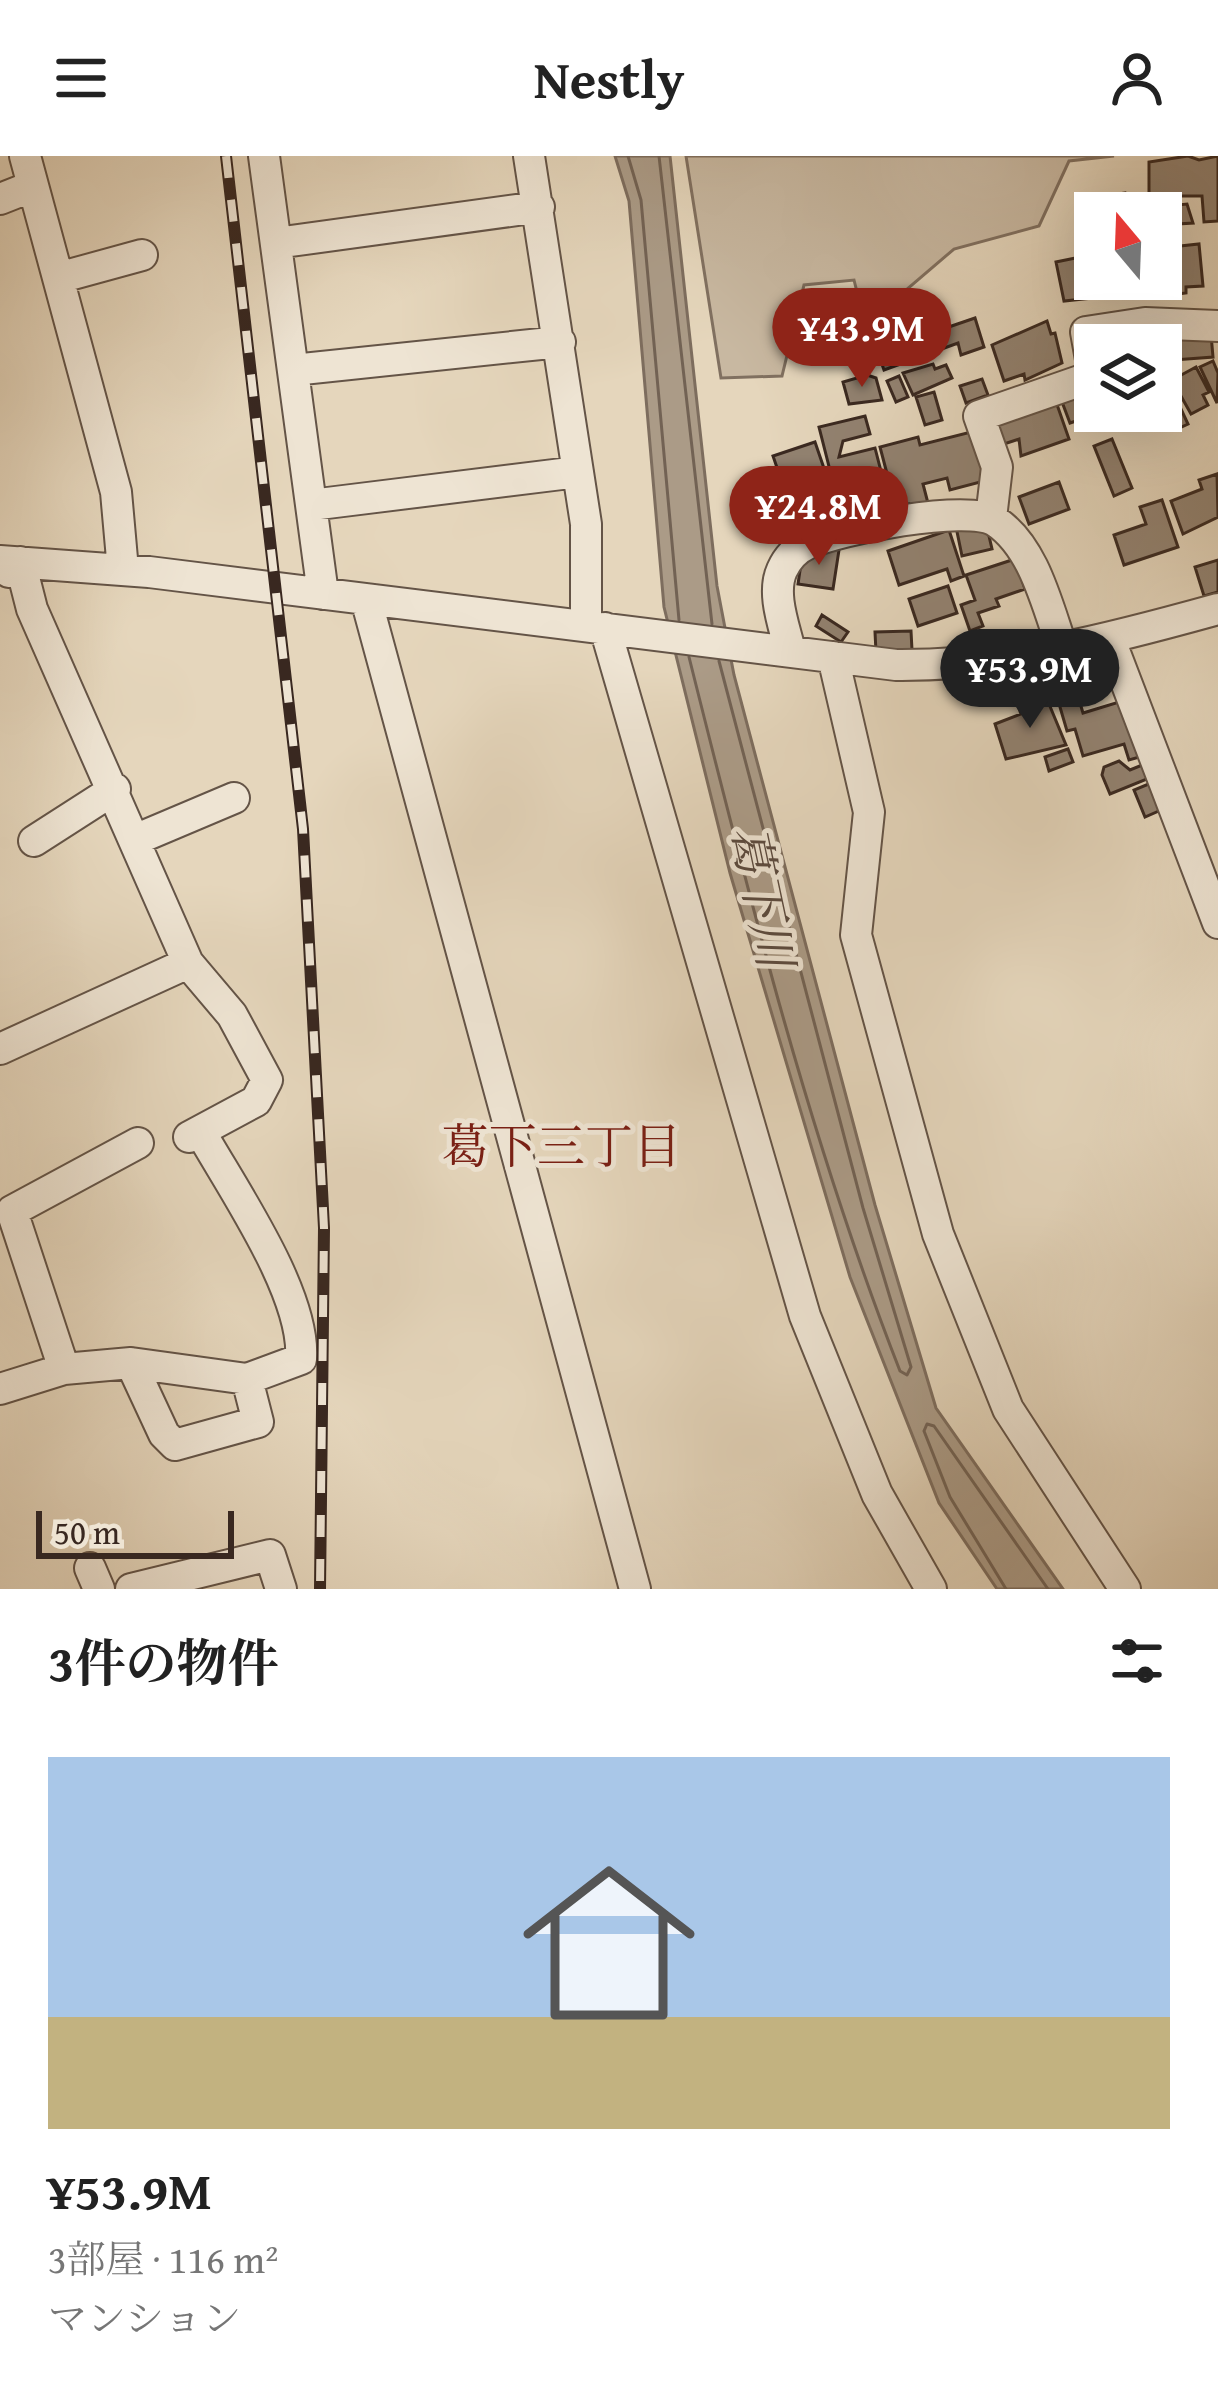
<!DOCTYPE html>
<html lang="ja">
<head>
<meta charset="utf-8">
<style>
	:root { --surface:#fff; --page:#f6f6f6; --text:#222; --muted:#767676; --accent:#8f2418 }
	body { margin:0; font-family:"Gentium Book Plus","Noto Serif JP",serif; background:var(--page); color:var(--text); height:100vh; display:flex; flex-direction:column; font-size:45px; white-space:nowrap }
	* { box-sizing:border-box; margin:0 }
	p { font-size:39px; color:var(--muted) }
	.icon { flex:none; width:66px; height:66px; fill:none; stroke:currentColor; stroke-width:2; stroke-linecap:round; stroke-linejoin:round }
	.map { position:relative; height:1433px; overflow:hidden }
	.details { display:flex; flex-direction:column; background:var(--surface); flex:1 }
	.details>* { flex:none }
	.needle { width:78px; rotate:341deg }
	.tools { position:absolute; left:1074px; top:36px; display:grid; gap:24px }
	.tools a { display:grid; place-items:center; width:108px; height:108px; border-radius:0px; background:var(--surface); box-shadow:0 12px 48px #0002; font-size:60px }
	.scale { position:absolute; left:36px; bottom:30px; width:198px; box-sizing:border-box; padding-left:12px; border:6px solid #392820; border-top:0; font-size:33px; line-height:42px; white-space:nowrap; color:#392820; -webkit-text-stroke:9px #eee4d3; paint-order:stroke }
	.price { position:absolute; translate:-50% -102px; padding:0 27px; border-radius:42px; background:var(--accent); color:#fff; font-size:39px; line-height:78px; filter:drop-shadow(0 3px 6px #0008) }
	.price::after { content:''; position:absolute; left:50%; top:72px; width:36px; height:27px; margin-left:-18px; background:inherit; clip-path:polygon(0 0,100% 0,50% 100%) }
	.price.current { background:#222; color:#fff }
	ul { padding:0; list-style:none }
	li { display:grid; align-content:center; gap:24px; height:636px; padding:0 48px }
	li span { display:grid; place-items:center; height:372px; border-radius:0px; color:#555 }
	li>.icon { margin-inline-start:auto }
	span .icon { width:216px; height:216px; fill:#fffc; stroke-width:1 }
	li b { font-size:51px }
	h2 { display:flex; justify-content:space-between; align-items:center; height:144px; padding:0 48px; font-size:51px }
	header { display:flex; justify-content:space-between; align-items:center; height:156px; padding:0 48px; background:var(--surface); font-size:54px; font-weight:800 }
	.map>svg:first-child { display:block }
	.green { fill:#c8b8a1; stroke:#807060; stroke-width:3 }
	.water { fill:#ab9b87; stroke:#7d6d5e; stroke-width:3 }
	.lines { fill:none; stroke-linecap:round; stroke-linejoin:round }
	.shore { stroke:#726254; stroke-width:3 }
	.building { fill:#928271; stroke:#392820; stroke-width:3 }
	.street-casing { stroke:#645447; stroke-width:34 }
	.street { stroke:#eee4d3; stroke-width:30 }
	.rail-casing { stroke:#392820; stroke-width:12 }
	.rail { stroke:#eee4d3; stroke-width:8; stroke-dasharray:22; stroke-linecap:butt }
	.labels { text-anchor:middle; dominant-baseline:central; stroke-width:10; stroke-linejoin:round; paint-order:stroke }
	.water-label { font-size:48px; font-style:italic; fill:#5b4a3f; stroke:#eee4d3 }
	.neighbourhood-label { font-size:48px; fill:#7a1f14; stroke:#eee4d3 }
</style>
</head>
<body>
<header><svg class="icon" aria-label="menu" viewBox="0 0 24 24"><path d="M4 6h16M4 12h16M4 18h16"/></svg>Nestly<svg class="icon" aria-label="person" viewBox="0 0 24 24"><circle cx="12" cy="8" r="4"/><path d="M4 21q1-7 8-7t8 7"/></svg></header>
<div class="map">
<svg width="1218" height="1433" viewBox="0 0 1218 1433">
	<rect width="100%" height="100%" fill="#e5d6bc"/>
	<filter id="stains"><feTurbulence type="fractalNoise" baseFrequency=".00167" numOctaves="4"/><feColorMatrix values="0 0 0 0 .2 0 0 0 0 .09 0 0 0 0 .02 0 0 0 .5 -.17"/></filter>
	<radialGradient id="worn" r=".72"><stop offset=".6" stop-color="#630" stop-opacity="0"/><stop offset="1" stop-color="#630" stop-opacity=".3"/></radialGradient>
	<path class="green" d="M686,0H1114L1069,5L1039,70L954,93L905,135L860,148L854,124L804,129L782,220L721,222Z"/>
	<path class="water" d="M615,0H670L717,430L734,519L875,1049L936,1252L1063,1433H997L939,1347L850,1121L730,717L664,451L629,45Z"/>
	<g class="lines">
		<path class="shore" d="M628,0L641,44L679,464
			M659,0L712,468
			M689,501C749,741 810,985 900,1215L907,1219L911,1211L863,1052L719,505
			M1006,1433L950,1341L924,1275L927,1268L934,1270L1048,1433"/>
	</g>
	<path class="building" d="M1188,0L1199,4L1218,0V65L1204,66L1202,40H1177L1156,41L1157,51L1187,48L1193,67L1161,69V57H1149V6Z
		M1125,37L1126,42L1143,40L1146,56L1095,57L1091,69L1087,43Z
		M1199,88L1203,130L1186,131V137L1169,139V132L1140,135L1139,123H1161V92Z
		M1095,98V123H1122L1124,132L1111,135L1112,140L1064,145L1056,106Z
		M851,135L860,166L819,173L814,146Z
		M931,156L937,175L975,162L984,191L961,199L958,187L884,214L873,182L885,179L883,172Z
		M1047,165L1051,178L1055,177L1062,207L1025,224L1024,218L1004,225L992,189Z
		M1211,178L1213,201L1161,205V189H1145L1144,182Z
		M1213,205L1218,217L1217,247L1200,211Z
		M933,208L935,213L946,209L952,222L913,239L903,217Z
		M1196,211L1209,236L1203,239L1208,249L1191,258L1172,224Z
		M867,219L876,222L882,244L849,248L843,226Z
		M899,220L908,241L896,246L887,225Z
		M982,223L988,239L966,247L960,230Z
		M1167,223L1188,268L1175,274L1168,259L1163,261L1166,267L1155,272L1152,266L1135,274L1127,255H1161V226Z
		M1095,225L1091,260L1070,267L1059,238Z
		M934,236L942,264L925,269L916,241Z
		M1053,237L1069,283L1021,300L1019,283L998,290L994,258Z
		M865,260L870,278L843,285L839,301L875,292L884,327L836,338L819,271Z
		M971,276L988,324L950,334L947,322L923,328L929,351L911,356L909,348L896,352L880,291L918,281L920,289Z
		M1112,283L1132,332L1114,340L1094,290Z
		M815,286L828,324L786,338L773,300Z
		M1217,318L1218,361L1183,378L1171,345L1202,333L1199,324Z
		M768,326L782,373L774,375L764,374L751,331Z
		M1059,326L1069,353L1029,368L1019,341Z
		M1162,344L1178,391L1124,409L1114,379L1146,368L1140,351Z
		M985,363L992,393L962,400L955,366Z
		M949,374L964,420L951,425L947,413L899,429L888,395Z
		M820,391L839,394L833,433L798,428L802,401Z
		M1015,403L1025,433L996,443L999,450L978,457L983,470L970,475L961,449L975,444L966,419Z
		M1218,404V436L1204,440L1195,411Z
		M948,430L957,457L918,470L909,443Z
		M822,459L848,476L841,486L816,470Z
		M911,475L912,494L876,496L875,476Z
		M1094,522L1100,541L1080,547L1083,557L1119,546L1143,600L1129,604L1124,588L1083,600L1075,573L1067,575L1055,534Z
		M1035,544L1038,551L1049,548L1066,589L1006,603L995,568L1021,558L1018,550Z
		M1068,593L1073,606L1049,615L1045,601Z
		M1119,605L1130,614L1147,607L1152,621L1110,638L1102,619L1104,611Z
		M1151,627L1161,654L1145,661L1134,634Z"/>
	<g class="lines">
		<defs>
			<path id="street" d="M25,0L116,336L123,414
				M264,0L323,438
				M529,0L586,368V470
				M0,43L33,30
				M276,87L539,51
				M58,122L142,99
				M293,214L560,186
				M311,349L578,316
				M991,362L997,311L979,260L1094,220L1086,176L1145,167L1218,170
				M0,405L149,416L896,509C1008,510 1110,483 1218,453
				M9,416L20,406L32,453L188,807L232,859L267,924L256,945L189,981
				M366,443L635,1433
				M605,472L805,1160L877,1338L931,1433
				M1110,484L1218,767
				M790,495C785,472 771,438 782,414C787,403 796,393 807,388C838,373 967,348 995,365C1035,391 1048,453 1063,494
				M833,501L869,656L856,779L938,1078L1008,1253L1125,1433
				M137,683L234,642
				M34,685L115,633
				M0,893L188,807
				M131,1207L164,1278L175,1289L258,1266L247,1223
				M64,1213L12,1055L138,987
				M0,1233L64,1213L131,1207L247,1223L301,1203C306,1138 232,1032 200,975
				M90,1412L99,1433
				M131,1433L270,1399L281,1433"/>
		</defs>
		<use href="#street" class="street-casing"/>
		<use href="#street" class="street"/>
		<defs>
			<path id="rail" d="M226,0L303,673L324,1072L320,1433"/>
		</defs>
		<use href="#rail" class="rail-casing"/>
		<use href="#rail" class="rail"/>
	</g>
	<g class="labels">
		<g class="water-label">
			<text transform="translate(763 740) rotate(78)">葛下川</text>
		</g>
		<g class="neighbourhood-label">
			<text x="561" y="989">葛下三丁目</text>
		</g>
	</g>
	<rect width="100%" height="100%" filter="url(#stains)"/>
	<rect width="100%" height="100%" fill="url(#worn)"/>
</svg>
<div class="tools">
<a><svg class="needle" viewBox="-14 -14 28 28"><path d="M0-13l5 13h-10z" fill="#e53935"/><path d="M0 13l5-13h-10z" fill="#767676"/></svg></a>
<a><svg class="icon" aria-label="layers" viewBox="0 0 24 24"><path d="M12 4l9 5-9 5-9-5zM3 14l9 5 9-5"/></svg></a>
</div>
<div class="scale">50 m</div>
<b class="price" style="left:862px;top:234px">¥43.9M</b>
<b class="price" style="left:819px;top:412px">¥24.8M</b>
<b class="price current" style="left:1030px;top:575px">¥53.9M</b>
</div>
<section class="details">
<h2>3件の物件<svg class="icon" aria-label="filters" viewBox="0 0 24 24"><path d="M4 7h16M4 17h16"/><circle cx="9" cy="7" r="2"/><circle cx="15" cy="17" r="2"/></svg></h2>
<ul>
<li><span style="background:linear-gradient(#a9c7e8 70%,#c2b280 0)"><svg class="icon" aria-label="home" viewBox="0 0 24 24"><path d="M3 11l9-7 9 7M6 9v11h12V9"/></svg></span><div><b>¥53.9M</b><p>3部屋 · 116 m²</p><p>マンション</p></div></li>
</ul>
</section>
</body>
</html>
